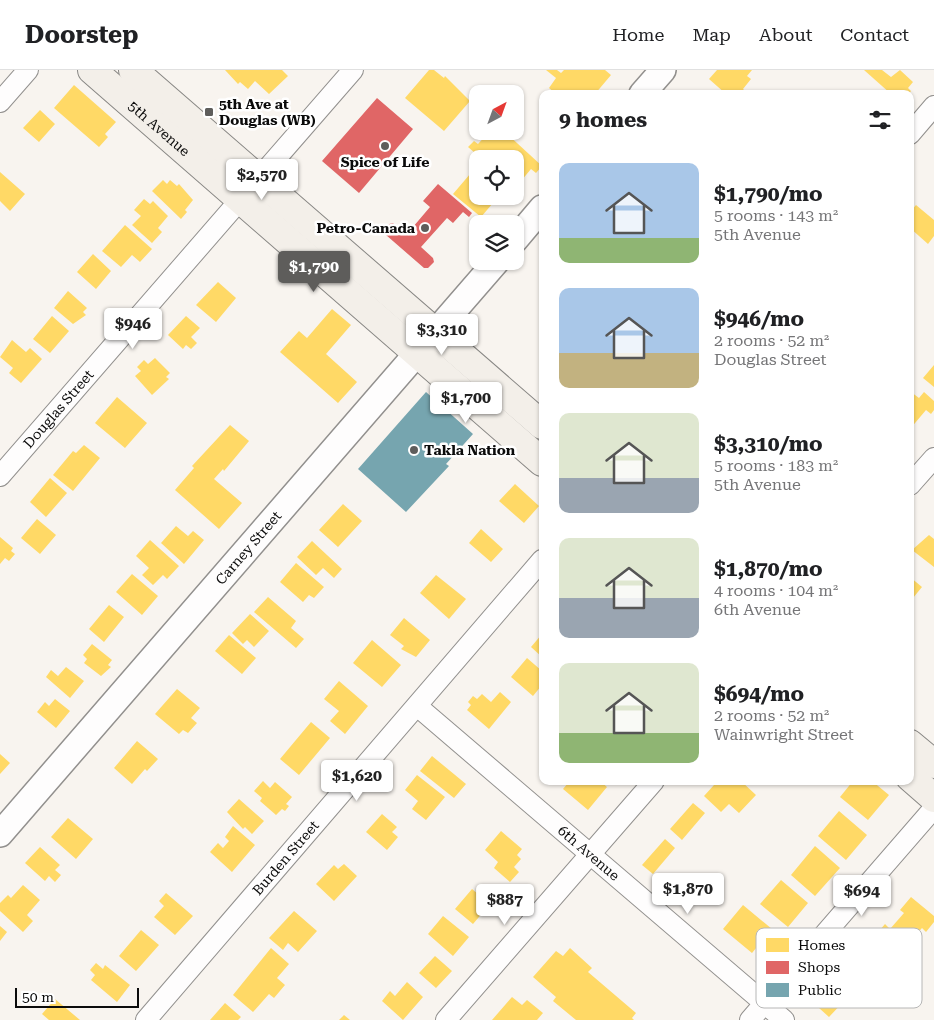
<!DOCTYPE html>
<html lang="en">
<head>
<meta charset="utf-8">
<style>
	:root { --surface:#fff; --page:#f2f2f2; --text:#202124; --muted:#757577; --line:#e0e0e0; --accent:#5e5d5b }
	body { margin:0; font-family:"Roboto Serif",serif; background:var(--page); color:var(--text); height:100vh; display:flex; flex-direction:column; font-size:19px; white-space:nowrap }
	* { box-sizing:border-box; margin:0 }
	p { font-size:16px; color:var(--muted) }
	.icon { flex:none; width:28px; height:28px; fill:none; stroke:currentColor; stroke-width:2; stroke-linecap:round; stroke-linejoin:round }
	.map { position:relative; flex:1; overflow:hidden }
	.panel { position:absolute; left:539px; top:20px; width:375px; height:695px; display:flex; flex-direction:column; background:var(--surface); border-radius:10px; box-shadow:0 1px 4px #0004 }
	.panel>* { flex:none }
	.needle { width:32px; rotate:41deg }
	.controls { position:absolute; left:469px; top:15px; display:grid; gap:10px }
	.controls a { display:grid; place-items:center; width:55px; height:55px; border-radius:10px; background:var(--surface); box-shadow:0 1px 4px #0004; font-size:25px }
	.scale { position:absolute; left:15px; bottom:12px; width:124px; box-sizing:border-box; padding-left:5px; border:2px solid #0b0b0b; border-top:0; font-size:14px; line-height:18px; white-space:nowrap; color:#0b0b0b; -webkit-text-stroke:4px #fff; paint-order:stroke }
	.price { position:absolute; translate:-50% -42px; padding:0 11px; border-radius:5px; background:#fff; color:#222; font-size:16px; line-height:32px; filter:drop-shadow(0 1px 2px #0008) }
	.price::after { content:''; position:absolute; left:50%; top:30px; width:15px; height:11px; margin-left:-8px; background:inherit; clip-path:polygon(0 0,100% 0,50% 100%) }
	.price.selected { background:var(--accent); color:#fff }
	ul { padding:0; list-style:none }
	li { display:flex; align-items:center; gap:15px; height:125px; padding:0 20px }
	li span { display:grid; place-items:center; flex:none; width:140px; height:100px; border-radius:10px; color:#555 }
	li>.icon { margin-inline-start:auto }
	span .icon { width:60px; height:60px; fill:#fffc; stroke-width:1 }
	li b { font-size:21px }
	h2 { display:flex; justify-content:space-between; align-items:center; height:60px; padding:0 20px; font-size:21px }
	header { display:flex; align-items:center; gap:30px; box-sizing:border-box; height:70px; padding:0 25px; background:var(--surface); border-bottom:1px solid var(--line) }
	header strong { font-size:24px }
	nav { display:flex; gap:28px; margin-inline-start:auto; font-size:18px }
	.map>svg:first-child { display:block }
	.homes { fill:#ffd966 }
	.shops { fill:#e06666 }
	.public { fill:#76a5af }
	.lines { fill:none; stroke-linecap:round; stroke-linejoin:round }
	.minor-casing { stroke:#92908e; stroke-width:22 }
	.tertiary-casing { stroke:#92908e; stroke-width:28 }
	.secondary-casing { stroke:#888784; stroke-width:30 }
	.minor { stroke:#fefdfd; stroke-width:20 }
	.tertiary { stroke:#fefdfd; stroke-width:25 }
	.secondary { stroke:#f3efe9; stroke-width:28 }
	.poi-dot { fill:#5e5d5b; stroke:#fff; stroke-width:2 }
	.labels { text-anchor:middle; dominant-baseline:central; stroke-width:5; stroke-linejoin:round; paint-order:stroke }
	.poi-label { font-size:14px; font-weight:bold; fill:#0b0b0b; stroke:#fff; text-anchor:start }
	.street-label { font-size:14px; fill:#0b0b0b; stroke:#fff }
	.key { fill:#fff; stroke:#b6b6b6; stroke-width:1 }
	.key-label { font-size:14px; fill:#0b0b0b }
</style>
</head>
<body>
<header>
<strong>Doorstep</strong>
<nav><a>Home</a><a>Map</a><a>About</a><a>Contact</a></nav>
</header>
<div class="map">
<svg width="934" height="950" viewBox="0 0 934 950">
	<rect width="100%" height="100%" fill="#f8f4ef"/>
	<path class="homes" d="M225,0H282L288,6L269,24L255,11L248,19L240,12L238,14Z
		M429,0H434L444,8L445,6L470,31L444,61L405,28Z
		M546,0H557L561,3L564,0H605L611,5L595,24H556L549,18L556,8Z
		M717,0H752L747,6L751,9L743,19L745,21L742,24H726L709,9Z
		M864,0H882L891,7L900,0L913,12L908,18L911,21L909,24L904,22L891,24Z
		M74,15L116,52L105,64L108,67L99,77L54,38Z
		M40,40L55,54L39,72L23,58Z
		M486,61H504L542,96L536,103L531,99L521,111L524,115L518,122L515,119V89H482L468,77L474,71L478,74L488,63Z
		M476,97L478,126H499L481,147L453,124Z
		M0,102L25,124L10,141L0,131Z
		M163,110L167,114L170,110L177,116L179,114L193,130L185,140L187,142L181,149L152,121Z
		M144,129L150,134L153,131L168,146L158,158L162,162L152,173L132,155L141,146L134,140Z
		M916,135L934,150V166L928,174L910,158V142Z
		M125,155L152,179L140,192L132,185L121,197L102,181Z
		M93,184L111,201L96,219L77,202Z
		M218,212L236,228L216,252L196,235Z
		M68,221L87,238L83,242L86,245L73,254L54,238Z
		M332,239L351,255L326,284L357,312L338,333L280,282L299,261L307,268Z
		M52,246L69,261L50,283L33,269Z
		M186,246L200,258L191,267L197,273L191,279L186,275L183,279L168,265Z
		M12,270L26,282L30,278L42,289L21,313L9,303L13,298L0,287Z
		M155,288L170,303L166,307L169,309L152,325L135,306L141,301L137,297L144,290L148,294Z
		M934,295V317L923,308Z
		M911,322L919,328L924,322L934,331V340L931,344L926,340L910,359Z
		M117,327L147,353L125,378L95,353Z
		M230,355L249,371L224,401L223,399L214,409L242,433L219,459L175,420L194,398L192,396Z
		M84,375L100,388L73,421L53,405L73,381L76,383Z
		M50,408L67,423L46,447L30,432Z
		M515,414L539,436L524,453L499,431Z
		M343,434L362,451L338,477L319,460Z
		M37,449L56,465L40,484L21,468Z
		M176,456L188,466L193,461L204,470L184,494L161,473Z
		M481,459L503,479L491,492L469,473Z
		M929,465L934,469V497L912,480Z
		M0,467L13,478L11,481L15,484L9,491L5,488L0,494Z
		M150,470L179,496L167,509L163,505L153,515L142,505L149,498L136,486Z
		M312,471L342,499L334,508L323,498L316,505L297,487Z
		M296,493L324,517L314,528L309,525L303,532L280,512Z
		M132,504L158,526L142,545L116,522Z
		M436,505L466,529L449,549L420,523Z
		M910,507L922,517L913,528L910,526Z
		M268,527L296,551L291,558L304,569L296,578L254,542Z
		M109,535L124,547L104,572L89,559Z
		M250,544L269,561L254,577L247,570L243,574L232,563Z
		M404,548L430,570L416,587L401,579L404,576L390,565Z
		M542,564V587L531,577Z
		M229,565L256,588L242,604L215,581Z
		M372,570L401,595L382,617L353,593Z
		M92,574L112,590L108,595L111,597L101,606L84,593L87,589L83,585Z
		M527,588L542,601V615L533,626L511,607Z
		M66,597L84,611L70,628L46,607L51,600L58,606Z
		M339,611L368,636L345,664L330,651L339,641L324,629Z
		M177,619L200,638L191,648L197,653L188,663L183,660L179,664L155,644Z
		M500,622L511,632L489,659L467,640L471,635L468,632L473,626L477,629L482,624L491,632Z
		M55,629L70,641L56,658L37,642L45,632L49,636Z
		M311,652L330,668L299,705L280,689Z
		M137,671L158,689L147,701L145,699L132,714L114,698Z
		M0,684L10,693L0,704Z
		M432,686L466,714L454,728L420,701Z
		M417,705L445,727L426,750L412,739L418,731L405,720Z
		M263,711L270,718L275,712L292,727L286,734L289,736L285,741L282,739L276,745L260,731L262,728L254,721Z
		M567,711H600L607,717L588,740L563,719L568,713Z
		M714,711H741L756,725L739,743L729,734L721,742L704,726L714,715L712,713Z
		M853,711H872L889,725L868,750L840,727Z
		M239,729L264,751L252,764L245,757L243,759L227,742Z
		M693,733L705,743L682,770L670,759Z
		M839,741L867,765L846,790L818,766Z
		M382,744L397,757L392,762L398,767L387,780L366,762Z
		M68,748L93,769L76,789L51,767Z
		M233,756L255,775L232,802L210,782L218,773L223,778L229,771L225,767Z
		M501,761L522,779L517,785L521,789L514,797L519,802L510,812L494,798L498,792L485,780Z
		M665,769L675,778L653,804L642,795Z
		M815,776L840,798L815,826L791,805Z
		M40,777L60,795L55,800L61,805L55,812L49,806L45,811L25,793Z
		M344,794L357,806L334,831L316,814L334,795L338,799Z
		M781,810L808,833L788,857L760,834Z
		M23,815L40,830L27,845L33,851L23,862L0,841V833L8,825L11,828Z
		M472,819L490,834L473,854L455,839Z
		M166,823L193,846L175,865L154,847L164,836L159,831Z
		M911,827L934,846V852L926,862L922,858L908,874L912,878L900,892L873,868L885,854L890,859L904,843L900,840Z
		M743,835L772,859L752,883L723,859Z
		M294,841L317,861L298,882L288,873L283,880L269,868Z
		M443,846L469,867L453,886L428,864Z
		M0,856L7,862L0,871Z
		M141,860L159,875L136,901L119,886Z
		M271,878L289,894L277,908L285,915L274,928L269,924L253,942L233,925Z
		M570,878L592,898L588,902L636,943L632,948L634,950H576L553,931L556,927L533,907L556,881L563,886Z
		M435,886L452,901L436,918L419,903Z
		M96,893L103,899L105,895L130,915L117,932L91,910L95,905L90,900Z
		M826,911L846,929L829,947L809,929Z
		M407,912L423,927L403,950L382,931L390,921L395,926Z
		M512,927L522,935L527,930L543,943L537,950H492Z
		M55,929L80,950H49L42,944Z
		M225,933L241,947L238,950H210Z
		M344,945L350,950H339Z"/>
	<path class="shops" d="M377,28L413,59L359,123L322,91Z
		M438,114L472,143L469,147L463,142L453,153L447,148L421,177L433,188L434,192L428,198H424L386,165L383,160L386,155L393,153L407,164L430,137L423,131Z"/>
	<path class="public" d="M426,322L473,364L446,394L449,396L406,442L358,399Z"/>
	<g class="lines">
		<defs>
			<g id="minor">
				<path d="M0,32L28,0"/>
				<path d="M910,64L934,36"/>
				<path id="s1" d="M0,406L353,0"/>
				<path d="M910,415L934,388"/>
				<path id="s2" d="M417,636L784,950"/>
				<path id="s3" d="M146,950L542,490"/>
				<path d="M446,950L654,711"/>
				<path d="M750,950L934,738"/>
			</g>
			<g id="tertiary">
				<path d="M642,24L663,0"/>
				<path d="M515,170L542,138"/>
				<path id="s4" d="M0,764L497,191"/>
			</g>
			<g id="secondary">
				<path id="s5" d="M92,0L542,392"/>
				<path d="M133,0L542,355"/>
				<path d="M910,674L934,694"/>
				<path d="M910,707L934,728"/>
			</g>
		</defs>
		<use href="#minor" class="minor-casing"/>
		<use href="#tertiary" class="tertiary-casing"/>
		<use href="#secondary" class="secondary-casing"/>
		<use href="#minor" class="minor"/>
		<use href="#tertiary" class="tertiary"/>
		<use href="#secondary" class="secondary"/>
	</g>
	<g class="poi-dot">
		<rect x="204" y="37" width="10" height="10" rx="2.5"/>
		<circle cx="385" cy="76" r="5"/>
		<circle cx="425" cy="158" r="5"/>
		<circle cx="414" cy="380" r="5"/>
	</g>
	<g class="labels">
		<g class="poi-label">
			<text x="219" y="34">5th Ave at<tspan x="219" dy="16">Douglas (WB)</tspan></text>
			<text x="385" y="92" text-anchor="middle">Spice of Life</text>
			<text x="415" y="158" text-anchor="end">Petro-Canada</text>
			<text x="424" y="380">Takla Nation</text>
		</g>
		<g class="street-label">
			<text stroke="none"><textPath href="#s5" startOffset="89">5th Avenue</textPath></text>
			<text stroke="none"><textPath href="#s1" startOffset="89">Douglas Street</textPath></text>
			<text stroke="none"><textPath href="#s4" startOffset="379">Carney Street</textPath></text>
			<text stroke="none"><textPath href="#s2" startOffset="226">6th Avenue</textPath></text>
			<text stroke="none"><textPath href="#s3" startOffset="214">Burden Street</textPath></text>
		</g>
	</g>
	<rect x="756" y="858" width="166" height="80" rx="8" class="key"/>
	<rect x="766" y="868" width="23" height="14" fill="#ffd966"/>
	<rect x="766" y="891" width="23" height="13" fill="#e06666"/>
	<rect x="766" y="913" width="23" height="14" fill="#76a5af"/>
	<g class="key-label">
		<text x="798" y="880">Homes</text>
		<text x="798" y="902">Shops</text>
		<text x="798" y="925">Public</text>
	</g>
</svg>
<div class="controls">
<a><svg class="needle" viewBox="-14 -14 28 28"><path d="M0-13l5 13h-10z" fill="#e53935"/><path d="M0 13l5-13h-10z" fill="#757577"/></svg></a>
<a><svg class="icon" aria-label="locate" viewBox="0 0 24 24"><circle cx="12" cy="12" r="6"/><path d="M12 2v4M12 18v4M2 12h4M18 12h4"/></svg></a>
<a><svg class="icon" aria-label="layers" viewBox="0 0 24 24"><path d="M12 4l9 5-9 5-9-5zM3 14l9 5 9-5"/></svg></a>
</div>
<div class="scale">50 m</div>
<b class="price" style="left:262px;top:131px">$2,570</b>
<b class="price selected" style="left:314px;top:223px">$1,790</b>
<b class="price" style="left:133px;top:280px">$946</b>
<b class="price" style="left:442px;top:286px">$3,310</b>
<b class="price" style="left:466px;top:354px">$1,700</b>
<b class="price" style="left:357px;top:732px">$1,620</b>
<b class="price" style="left:688px;top:845px">$1,870</b>
<b class="price" style="left:862px;top:847px">$694</b>
<b class="price" style="left:505px;top:856px">$887</b>
<section class="panel">
<h2>9 homes<svg class="icon" aria-label="filters" viewBox="0 0 24 24"><path d="M4 7h16M4 17h16"/><circle cx="9" cy="7" r="2"/><circle cx="15" cy="17" r="2"/></svg></h2>
<ul>
<li><span style="background:linear-gradient(#a9c7e8 75%,#8fb573 0)"><svg class="icon" aria-label="home" viewBox="0 0 24 24"><path d="M3 11l9-7 9 7M6 9v11h12V9"/></svg></span><div><b>$1,790/mo</b><p>5 rooms · 143 m²</p><p>5th Avenue</p></div></li>
<li><span style="background:linear-gradient(#a9c7e8 65%,#c2b280 0)"><svg class="icon" aria-label="home" viewBox="0 0 24 24"><path d="M3 11l9-7 9 7M6 9v11h12V9"/></svg></span><div><b>$946/mo</b><p>2 rooms · 52 m²</p><p>Douglas Street</p></div></li>
<li><span style="background:linear-gradient(#dfe7d0 65%,#9aa5b1 0)"><svg class="icon" aria-label="home" viewBox="0 0 24 24"><path d="M3 11l9-7 9 7M6 9v11h12V9"/></svg></span><div><b>$3,310/mo</b><p>5 rooms · 183 m²</p><p>5th Avenue</p></div></li>
<li><span style="background:linear-gradient(#dfe7d0 60%,#9aa5b1 0)"><svg class="icon" aria-label="home" viewBox="0 0 24 24"><path d="M3 11l9-7 9 7M6 9v11h12V9"/></svg></span><div><b>$1,870/mo</b><p>4 rooms · 104 m²</p><p>6th Avenue</p></div></li>
<li><span style="background:linear-gradient(#dfe7d0 70%,#8fb573 0)"><svg class="icon" aria-label="home" viewBox="0 0 24 24"><path d="M3 11l9-7 9 7M6 9v11h12V9"/></svg></span><div><b>$694/mo</b><p>2 rooms · 52 m²</p><p>Wainwright Street</p></div></li>
</ul>
</section>
</div>
</body>
</html>
